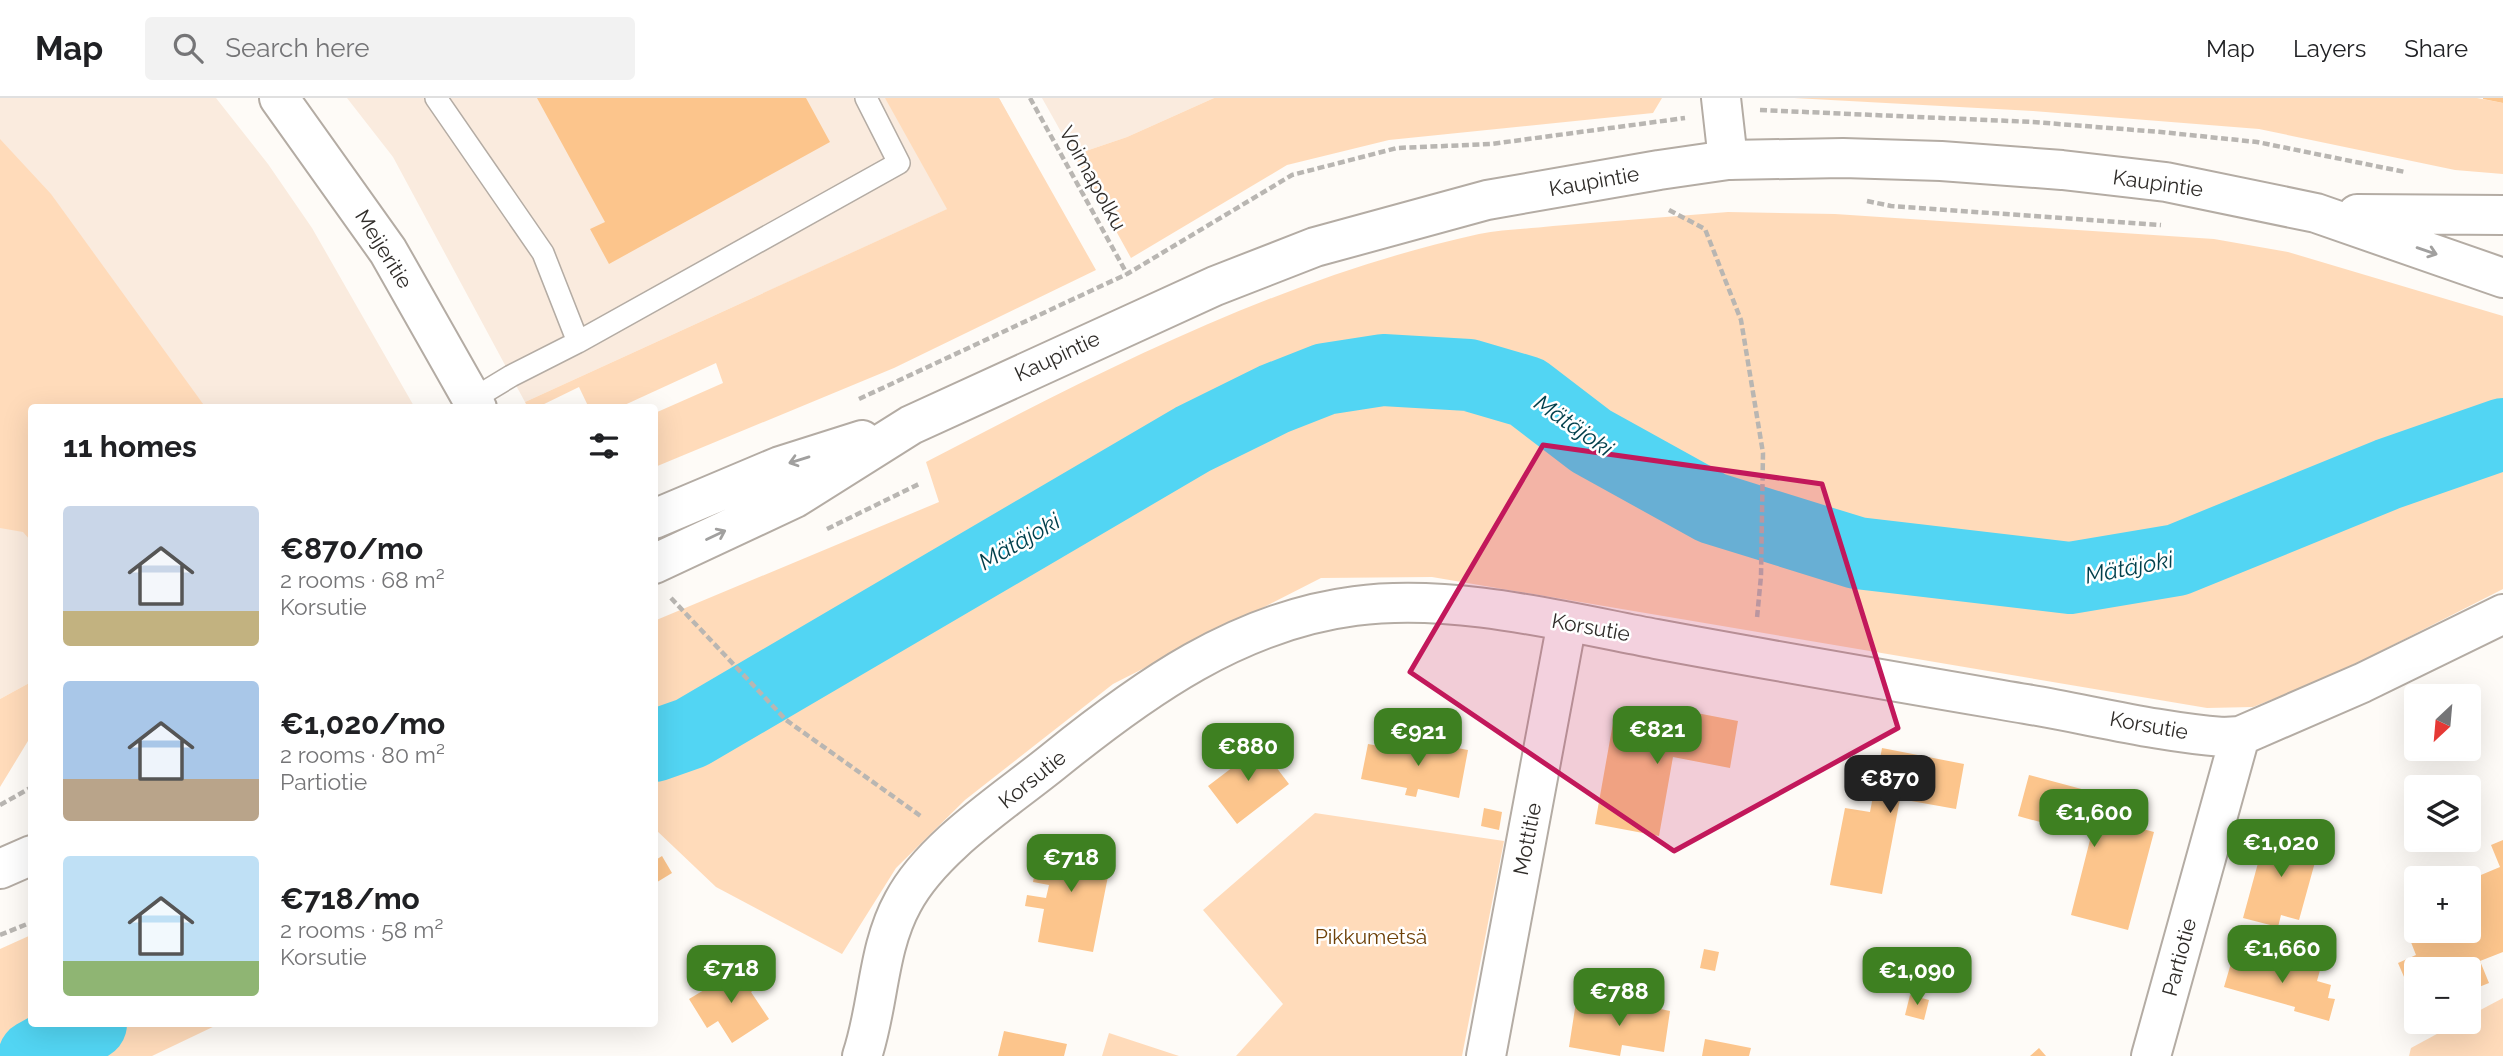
<!DOCTYPE html>
<html lang="en">
<head>
<meta charset="utf-8">
<style>
	:root { --surface:#fff; --page:#f2f2f2; --text:#202124; --muted:#757577; --line:#e0e0e0; --accent:#3e8021 }
	body { margin:0; font-family:Raleway,sans-serif; background:var(--page); color:var(--text); height:100vh; display:flex; flex-direction:column; font-size:26px; white-space:nowrap }
	* { box-sizing:border-box; margin:0 }
	p { font-size:23px; color:var(--muted) }
	.icon { flex:none; width:38px; height:38px; fill:none; stroke:currentColor; stroke-width:2; stroke-linecap:round; stroke-linejoin:round }
	.map { position:relative; flex:1; overflow:hidden }
	.sheet { position:absolute; left:28px; top:306px; width:630px; height:623px; display:flex; flex-direction:column; background:var(--surface); border-radius:7px; box-shadow:0 7px 28px #0002 }
	.sheet>* { flex:none }
	.needle { width:46px; rotate:206deg }
	.tools { position:absolute; left:2404px; top:586px; display:grid; gap:14px }
	.tools a { display:grid; place-items:center; width:77px; height:77px; border-radius:7px; background:var(--surface); box-shadow:0 7px 28px #0002; font-size:35px }
	.price { position:absolute; translate:-50% -60px; padding:0 16px; border-radius:14px; background:var(--accent); color:#fff; font-size:23px; line-height:46px; filter:drop-shadow(0 2px 4px #0008) }
	.price::after { content:''; position:absolute; left:50%; top:42px; width:21px; height:16px; margin-left:-10px; background:inherit; clip-path:polygon(0 0,100% 0,50% 100%) }
	.price.active { background:#222; color:#fff }
	ul { padding:0; list-style:none }
	li { display:flex; align-items:center; gap:21px; height:175px; padding:0 35px }
	li span { display:grid; place-items:center; flex:none; width:196px; height:140px; border-radius:7px; color:#555 }
	li>.icon { margin-inline-start:auto }
	span .icon { width:84px; height:84px; fill:#fffc; stroke-width:1 }
	li b { font-size:30px }
	h2 { display:flex; justify-content:space-between; align-items:center; height:84px; padding:0 35px; font-size:30px }
	header { display:flex; align-items:center; gap:42px; box-sizing:border-box; height:98px; padding:0 35px; background:var(--surface); border-bottom:2px solid var(--line) }
	header strong { font-size:33px }
	nav { display:flex; gap:38px; margin-inline-start:auto; font-size:24px }
	.search { width:490px; height:63px; background:var(--page); display:flex; align-items:center; gap:18px; box-sizing:border-box; padding:0 24px; border-radius:7px; color:var(--muted); font-size:26px }
	.map>svg:first-child { display:block }
	.built { fill:#faebde }
	.green { fill:#ffdbba }
	.lines { fill:none; stroke-linecap:round; stroke-linejoin:round }
	.stream { stroke:#52d5f3; stroke-width:12 }
	.river { stroke:#52d5f3; stroke-width:72 }
	.building { fill:#fcc58c }
	.lane-casing { stroke:#b4aca4; stroke-width:24 }
	.street-casing { stroke:#b4aca4; stroke-width:42 }
	.secondary-casing { stroke:#b4aca4; stroke-width:42 }
	.path { stroke:#b9b6b2; stroke-width:4.5; stroke-dasharray:7 3.5; stroke-linecap:butt }
	.lane { stroke:#fff; stroke-width:21 }
	.street { stroke:#fff; stroke-width:38 }
	.secondary { stroke:#fff; stroke-width:38 }
	.oneway { stroke:#a1a09f }
	.marked { fill:#c2185b; fill-opacity:0.2; stroke:#c2185b; stroke-width:5; stroke-linejoin:round }
	.labels { text-anchor:middle; dominant-baseline:central; stroke-width:5; stroke-linejoin:round; paint-order:stroke }
	.street-label { font-size:21px; fill:#2f2c29; stroke:#fff }
	.park-label { font-size:21px; fill:#6e4108; stroke:#fff }
	.water-label { font-size:23px; font-style:italic; fill:#003f4b; stroke:#fff }
</style>
</head>
<body>
<header>
<strong>Map</strong>
<div class="search"><svg class="icon" aria-label="search" viewBox="0 0 24 24"><circle cx="10" cy="10" r="6"/><path d="M15 15l6 6"/></svg>Search here</div>
<nav><a>Map</a><a>Layers</a><a>Share</a></nav>
</header>
<div class="map">
<svg width="2503" height="958" viewBox="0 0 2503 958">
	<rect width="100%" height="100%" fill="#fefbf7"/>
	<path class="built" d="M0,0H216L268,66L312,130L415,310H32L31,584L0,601Z
		M347,0H999L1037,70L525,304L393,59Z
		M1042,0H1214L1127,39L1074,57Z"/>
	<path class="green" d="M885,0H999L1096,172L894,270L655,369V315L723,285L716,265L618,310H589L579,289L536,310H528L525,304L947,111Z
		M1214,0H1662L1653,15L1389,42L1287,67L1131,160L1074,57L1127,39Z
		M1794,0H2477L2503,5V76L2455,72L2259,31L2033,13Z
		M0,41L51,96L206,310H32L31,443L23,434L0,430Z
		M1728,114L1835,116L2214,141L2288,154L2503,218V491L2332,578L2253,609L2207,610L1432,479L1321,480L1113,586L965,702L896,770L842,856L716,789L655,731L654,523L939,404L926,364C1103,272 1283,179 1479,136C1503,131 1529,131 1553,128C1611,123 1670,119 1728,114Z
		M31,584V638L0,689V601Z
		M1315,715L1504,743L1462,958H1236L1283,906L1203,812Z
		M31,837L32,926H219L152,958H0V851Z
		M2503,900V958H2409L2411,950L2459,924H2469V918Z
		M1109,935L1179,958H1102Z"/>
	<g class="lines">
		<path class="stream" d="M1381,254L1383,272"/>
		<path class="river" d="M654,648L691,635L1193,341L1274,301L1325,281L1383,272L1469,277L1527,294L1591,343L1712,410L1857,455L2070,480L2177,462L2388,376L2503,336
			M34,958L91,926"/>
	</g>
	<path class="building" d="M537,0H806L830,44L609,166L590,131L605,124Z
		M2503,0V5L2483,1V0Z
		M1671,610L1738,623L1730,670L1673,659L1659,738L1595,726L1613,625L1666,635Z
		M1420,643L1468,652L1459,700L1418,691L1416,699L1405,697L1407,690L1361,681L1368,646L1418,655Z
		M1241,646L1249,656L1260,648L1289,686L1237,726L1208,688L1233,669L1225,659Z
		M1882,650L1964,666L1956,711L1900,701L1882,796L1830,787L1845,710L1870,714Z
		M2029,677L2104,697L2098,719L2154,734L2128,832L2071,817L2091,738L2018,718Z
		M1484,710L1502,714L1499,732L1481,728Z
		M2267,732L2320,746L2299,822L2281,817L2278,829L2243,820Z
		M1057,742L1113,753L1093,854L1038,844L1044,811L1025,808L1027,797L1046,800L1049,787L1033,784L1039,751L1055,754Z
		M2503,742V854L2480,863L2489,885L2469,893V872H2417V909L2398,865L2416,857L2407,834L2417,830V833H2469V782L2500,769L2491,747Z
		M662,758L672,775L654,786V763Z
		M1704,851L1719,854L1715,873L1700,870Z
		M2234,855L2295,871L2297,865L2320,872L2317,883L2331,887L2328,900L2335,901L2329,923L2294,913L2295,909L2224,889Z
		M744,868L758,889L751,894L769,921L732,945L718,923L707,930L689,901Z
		M1910,897L1929,902L1924,922L1905,917Z
		M1614,901L1670,913L1664,954L1622,947L1620,958L1569,949L1576,904L1612,910Z
		M1004,933L1067,946L1064,958H998Z
		M1705,941L1751,950L1749,958H1702Z
		M2039,950L2046,958H2030Z"/>
	<g class="lines">
		<defs>
			<path id="lane" d="M436,0L543,155L578,244L511,278L473,301
				M578,244L899,65L866,0"/>
			<path id="street" d="M279,0L388,153L477,310
				M1721,0L1728,62
				M862,958C879,908 877,851 903,804C932,749 1006,702 1054,663C1143,591 1238,523 1355,508C1452,495 1561,523 1656,541C1779,564 1903,585 2026,606C2091,617 2158,634 2223,639L2240,638L2362,585L2503,516
				M1486,958L1567,524
				M2151,958L2240,638"/>
			<path id="secondary" d="M2357,116L2503,117
				M654,421L780,368L862,342
				M654,466L795,400L911,327L1215,188L1315,149L1487,102L1659,72L1728,62L1843,60L1941,63L2062,72L2166,84L2316,115L2503,180
				M0,771L32,757"/>
		</defs>
		<use href="#lane" class="lane-casing"/>
		<use href="#street" class="street-casing"/>
		<use href="#secondary" class="secondary-casing"/>
		<path class="path" d="M1030,0L1127,176
			M1760,12L2033,24L2161,34L2257,44L2405,74
			M1867,103L1891,108L2161,127
			M1669,112L1705,131L1741,222L1763,355L1761,478L1757,520
			M859,301L1127,176L1292,77L1397,50L1491,46L1685,20
			M827,431L921,385
			M671,500L786,622L922,719
			M0,707L32,689
			M0,837L32,824"/>
		<use href="#lane" class="lane"/>
		<use href="#street" class="street"/>
		<use href="#secondary" class="secondary"/>
	</g>
	<defs><path id="oneway-shaft" d="M-6 0H5M1.5-3L5.5 0L1.5 3" fill="none" stroke-width="1.6" stroke-linecap="round" stroke-linejoin="round" transform="scale(1.75)"/></defs>
	<g class="oneway">
		<use href="#oneway-shaft" transform="translate(2427 153) rotate(19)"/>
		<use href="#oneway-shaft" transform="translate(799 362) rotate(163)"/>
		<use href="#oneway-shaft" transform="translate(716 437) rotate(-25)"/>
	</g>
	<path class="marked" d="M1543,347L1822,386L1898,630L1674,753L1410,574Z"/>
	<g class="labels">
		<g class="street-label">
			<text transform="translate(1093 80) rotate(61)">Voimapolku</text>
			<text transform="translate(1594 83) rotate(-10)">Kaupintie</text>
			<text transform="translate(2158 85) rotate(8)">Kaupintie</text>
			<text transform="translate(384 151) rotate(58)">Meijeritie</text>
			<text transform="translate(1057 258) rotate(-25)">Kaupintie</text>
			<text transform="translate(1591 529) rotate(10)">Korsutie</text>
			<text transform="translate(2149 627) rotate(10)">Korsutie</text>
			<text transform="translate(1032 681) rotate(-39)">Korsutie</text>
			<text transform="translate(1527 741) rotate(-79)">Mottitie</text>
			<text transform="translate(2179 859) rotate(-75)">Partiotie</text>
		</g>
		<g class="park-label">
			<text x="1371" y="838">Pikkumetsä</text>
		</g>
		<g class="water-label">
			<text transform="translate(1574 327) rotate(35)">Mätäjoki</text>
			<text transform="translate(1019 443) rotate(-30)">Mätäjoki</text>
			<text transform="translate(2129 469) rotate(-11)">Mätäjoki</text>
		</g>
	</g>
</svg>
<div class="tools">
<a><svg class="needle" viewBox="-14 -14 28 28"><path d="M0-13l5 13h-10z" fill="#e53935"/><path d="M0 13l5-13h-10z" fill="#757577"/></svg></a>
<a><svg class="icon" aria-label="layers" viewBox="0 0 24 24"><path d="M12 4l9 5-9 5-9-5zM3 14l9 5 9-5"/></svg></a>
<a>+</a>
<a>−</a>
</div>
<b class="price" style="left:1657px;top:668px">€821</b>
<b class="price" style="left:1418px;top:670px">€921</b>
<b class="price" style="left:1248px;top:685px">€880</b>
<b class="price active" style="left:1890px;top:717px">€870</b>
<b class="price" style="left:2094px;top:751px">€1,600</b>
<b class="price" style="left:2281px;top:781px">€1,020</b>
<b class="price" style="left:1071px;top:796px">€718</b>
<b class="price" style="left:2282px;top:887px">€1,660</b>
<b class="price" style="left:731px;top:907px">€718</b>
<b class="price" style="left:1917px;top:909px">€1,090</b>
<b class="price" style="left:1619px;top:930px">€788</b>
<section class="sheet">
<h2>11 homes<svg class="icon" aria-label="filters" viewBox="0 0 24 24"><path d="M4 7h16M4 17h16"/><circle cx="9" cy="7" r="2"/><circle cx="15" cy="17" r="2"/></svg></h2>
<ul>
<li><span style="background:linear-gradient(#c9d6e8 75%,#c2b280 0)"><svg class="icon" aria-label="home" viewBox="0 0 24 24"><path d="M3 11l9-7 9 7M6 9v11h12V9"/></svg></span><div><b>€870/mo</b><p>2 rooms · 68 m²</p><p>Korsutie</p></div></li>
<li><span style="background:linear-gradient(#a9c7e8 70%,#b9a48a 0)"><svg class="icon" aria-label="home" viewBox="0 0 24 24"><path d="M3 11l9-7 9 7M6 9v11h12V9"/></svg></span><div><b>€1,020/mo</b><p>2 rooms · 80 m²</p><p>Partiotie</p></div></li>
<li><span style="background:linear-gradient(#bfe0f5 75%,#8fb573 0)"><svg class="icon" aria-label="home" viewBox="0 0 24 24"><path d="M3 11l9-7 9 7M6 9v11h12V9"/></svg></span><div><b>€718/mo</b><p>2 rooms · 58 m²</p><p>Korsutie</p></div></li>
</ul>
</section>
</div>
</body>
</html>
